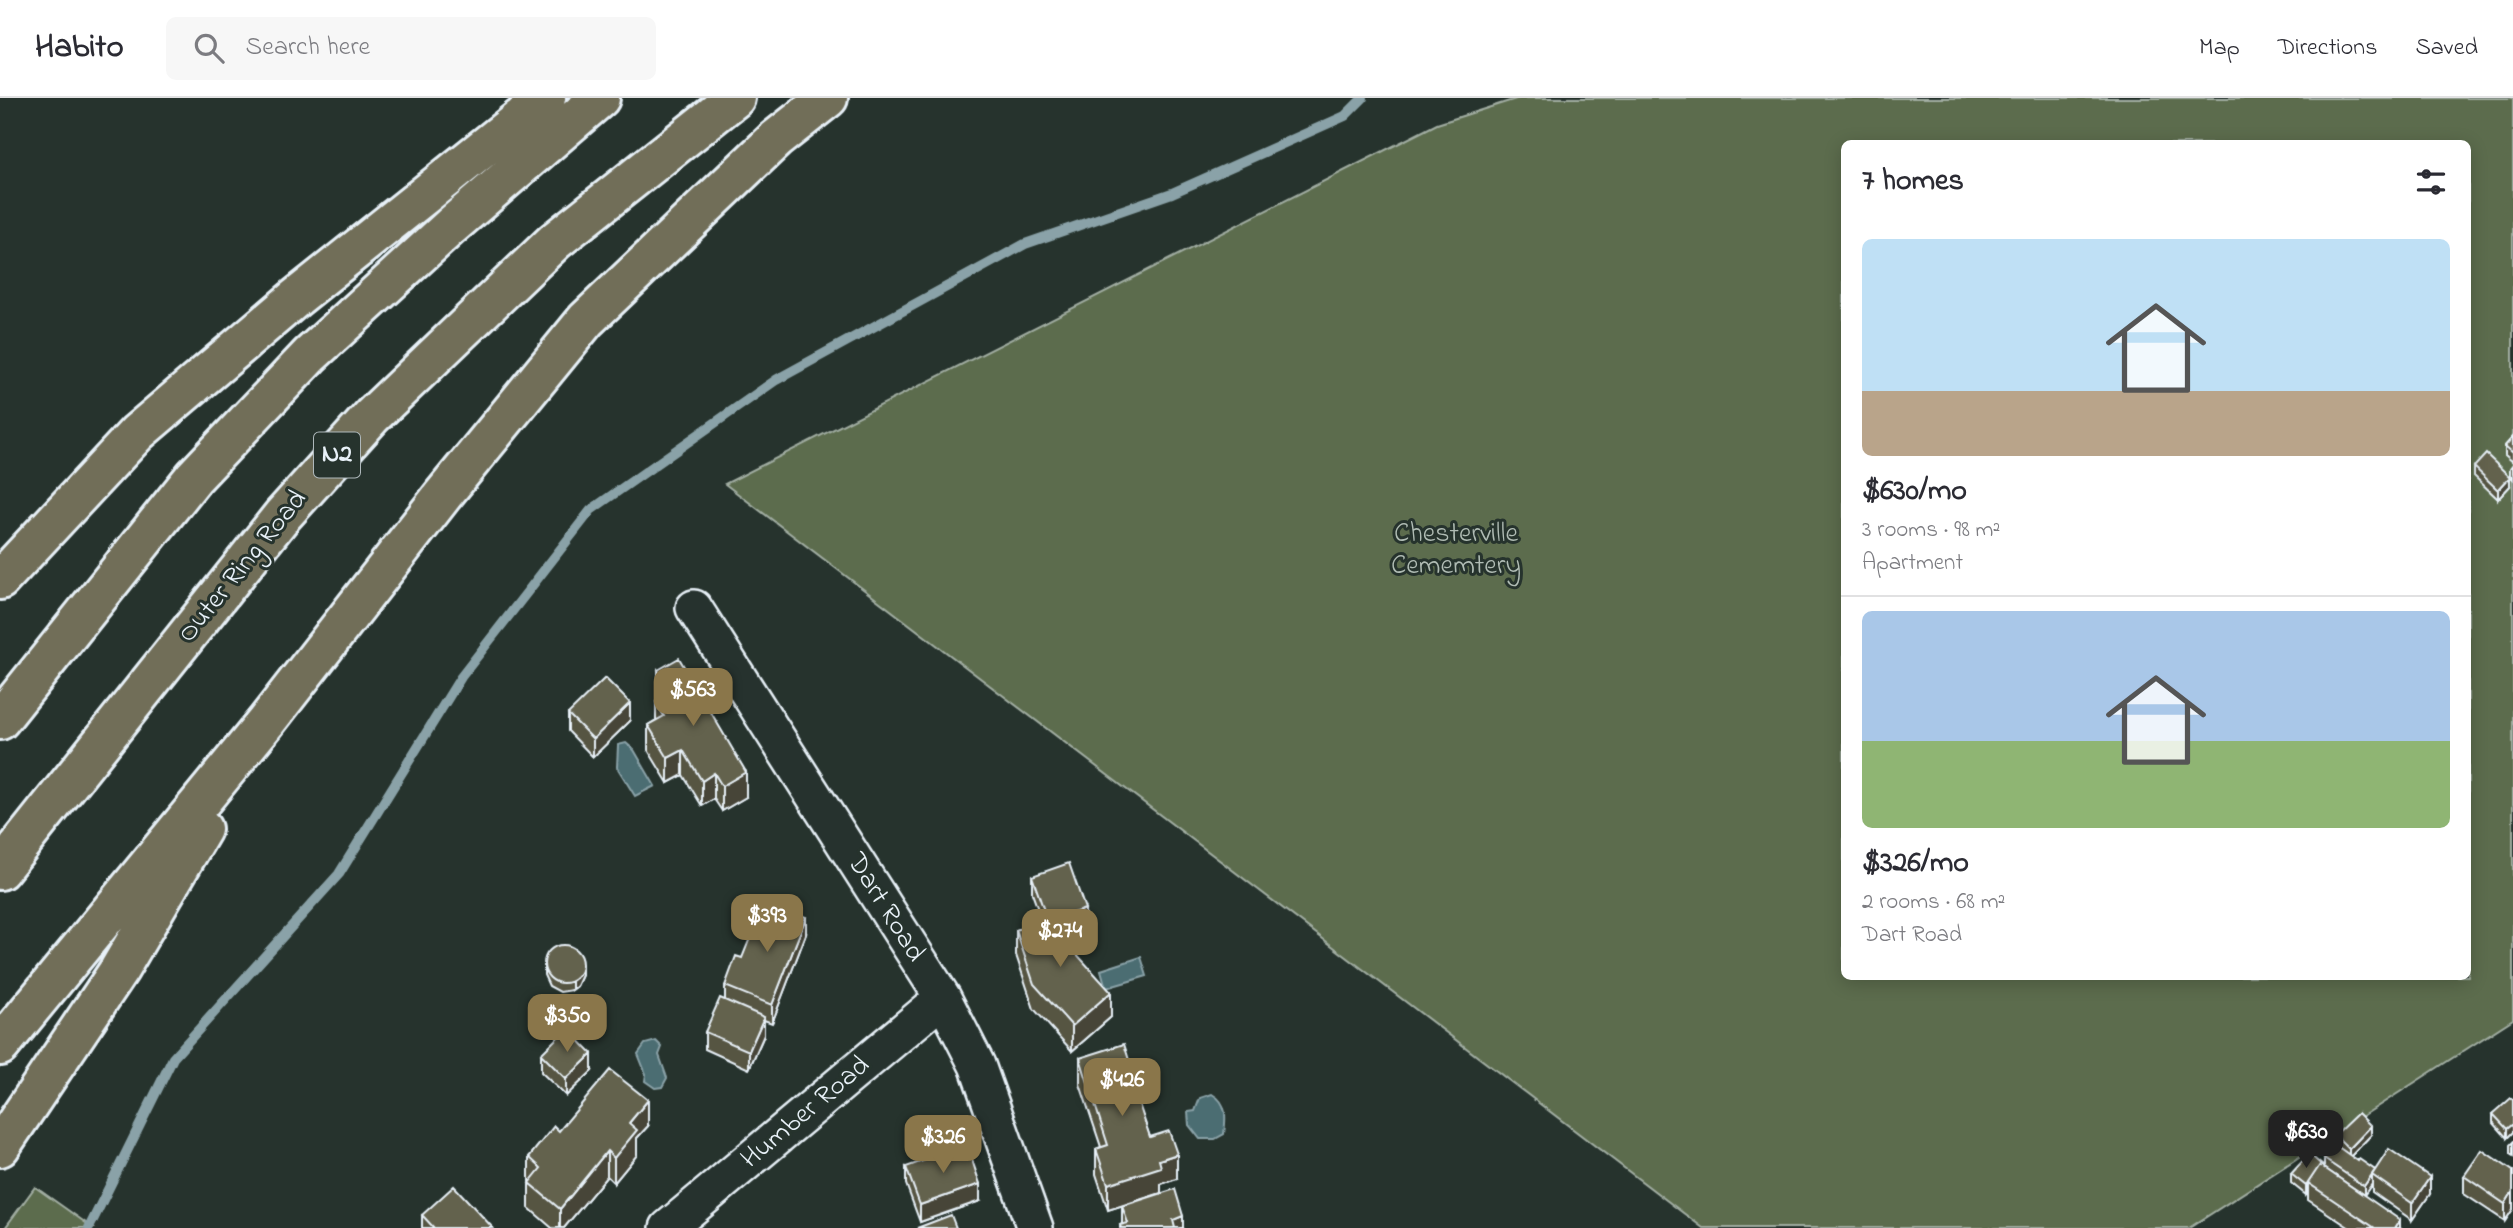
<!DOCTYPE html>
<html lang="en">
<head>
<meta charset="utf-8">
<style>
	:root { --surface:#fff; --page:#f7f7f7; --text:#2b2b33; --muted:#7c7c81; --line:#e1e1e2; --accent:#8a764a }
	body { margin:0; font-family:"Indie Flower",sans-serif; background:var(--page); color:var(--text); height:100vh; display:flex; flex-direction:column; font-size:26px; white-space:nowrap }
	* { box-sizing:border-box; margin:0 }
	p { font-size:23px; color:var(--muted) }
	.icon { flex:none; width:38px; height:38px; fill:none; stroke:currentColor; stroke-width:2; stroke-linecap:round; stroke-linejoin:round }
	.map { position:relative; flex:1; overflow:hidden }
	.drawer { position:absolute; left:1841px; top:42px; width:630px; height:840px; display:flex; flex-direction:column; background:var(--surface); border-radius:10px; box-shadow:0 4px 18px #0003 }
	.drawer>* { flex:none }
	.price { position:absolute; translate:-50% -60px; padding:0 16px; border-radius:14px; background:var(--accent); color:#fff; font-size:23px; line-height:46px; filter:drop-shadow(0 2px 4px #0008) }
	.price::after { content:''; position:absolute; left:50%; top:42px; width:21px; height:16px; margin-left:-10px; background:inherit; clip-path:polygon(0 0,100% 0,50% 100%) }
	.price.on { background:#222; color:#fff }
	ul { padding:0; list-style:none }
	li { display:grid; align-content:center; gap:14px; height:371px; padding:0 21px }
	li+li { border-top:2px solid var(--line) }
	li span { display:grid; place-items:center; height:217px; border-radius:10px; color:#555 }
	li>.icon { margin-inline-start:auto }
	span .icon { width:126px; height:126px; fill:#fffc; stroke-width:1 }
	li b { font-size:30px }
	h2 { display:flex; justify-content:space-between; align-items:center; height:84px; padding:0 21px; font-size:30px }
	header { display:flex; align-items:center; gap:42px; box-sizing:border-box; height:98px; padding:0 35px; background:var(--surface); border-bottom:2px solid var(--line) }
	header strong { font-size:33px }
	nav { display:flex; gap:38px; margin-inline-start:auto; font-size:24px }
	.search { width:490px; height:63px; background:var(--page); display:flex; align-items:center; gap:18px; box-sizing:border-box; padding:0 24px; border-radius:10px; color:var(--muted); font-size:26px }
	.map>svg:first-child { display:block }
	.green { fill:#5c6c4e; stroke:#a2aea3; stroke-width:2; fill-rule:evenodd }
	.water { fill:#4c6d72; stroke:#8aa2a8; stroke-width:2 }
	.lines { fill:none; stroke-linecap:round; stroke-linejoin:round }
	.stream { stroke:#8aa2a8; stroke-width:10 }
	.minor-casing { stroke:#e8f1f8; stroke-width:40 }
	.highway-casing { stroke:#e8f1f8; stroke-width:44 }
	.minor { stroke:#26332d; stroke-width:35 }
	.highway { stroke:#716e59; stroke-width:38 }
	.wall { fill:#565443; stroke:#e8f1f8; stroke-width:2 }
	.shaded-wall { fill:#464537; stroke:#e8f1f8; stroke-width:2 }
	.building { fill:#64624e; stroke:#e8f1f8; stroke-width:2 }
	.labels { text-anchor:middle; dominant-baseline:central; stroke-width:6; stroke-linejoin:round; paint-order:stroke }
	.shield { fill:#26332d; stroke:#aeb8bb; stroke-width:2 }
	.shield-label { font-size:26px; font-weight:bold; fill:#e8f1f8 }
	.park-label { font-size:28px; fill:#b0bcb4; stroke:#26332d }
	.street-label { font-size:28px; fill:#e8f1f8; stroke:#26332d }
</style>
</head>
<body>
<header>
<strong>Habito</strong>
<div class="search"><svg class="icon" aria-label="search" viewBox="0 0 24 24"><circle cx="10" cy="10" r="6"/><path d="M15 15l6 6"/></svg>Search here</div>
<nav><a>Map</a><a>Directions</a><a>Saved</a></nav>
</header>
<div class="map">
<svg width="2513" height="1130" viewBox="0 0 2513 1130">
	<rect width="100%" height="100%" fill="#26332d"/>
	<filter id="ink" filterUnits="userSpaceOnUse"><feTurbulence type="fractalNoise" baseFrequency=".0143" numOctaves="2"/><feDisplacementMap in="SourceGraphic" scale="14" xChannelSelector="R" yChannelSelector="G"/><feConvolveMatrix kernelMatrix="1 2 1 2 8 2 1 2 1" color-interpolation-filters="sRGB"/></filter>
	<g filter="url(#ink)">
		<path class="green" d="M1519,0H2513V921L2189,1130H1703L725,386L1437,26ZM1844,46H2468V878H1844Z
			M35,1089L93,1130H5Z"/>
		<path class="water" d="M626,645L634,652L655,688L635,698L617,669L618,647Z
			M1141,859L1147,878L1106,890L1101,872Z
			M656,943L662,949L659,957L667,980L662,989L655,990L645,983L646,976L638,956L645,946Z
			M1212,996C1228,1005 1226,1020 1224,1036L1215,1041H1200L1189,1027L1188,1014L1195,1013L1200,1000Z"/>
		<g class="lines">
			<path class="stream" d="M89,1130L173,960L339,776L461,579L591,412L776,282L1025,146L1172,95L1345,18L1363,0"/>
			<defs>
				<path id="minor" d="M694,510L943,900L977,967L1035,1130
					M668,1130L943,900"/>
				<path id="highway" d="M0,482L137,335L297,199L546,0
					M0,622L194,379L310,257L451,128L600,0
					M0,772L282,418L372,318L555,143L735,0
					M0,948L266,624L443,397L586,222L776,41L828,0
					M0,1049L119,872L202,731"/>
			</defs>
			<use href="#minor" class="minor-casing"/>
			<use href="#highway" class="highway-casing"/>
			<use href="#minor" class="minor"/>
			<use href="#highway" class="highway"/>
		</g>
		<path class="wall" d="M2513,339V364L2505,357V348Z
			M2513,366V381L2510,378V370Z
			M2474,369L2510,388L2498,401L2474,378Z
			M658,572L746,699L722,713L714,701L702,708L683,677L668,685L648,652V627L656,622V604L660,601L658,598Z
			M568,616L630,623L593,659L568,633Z
			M1032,778L1085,828L1067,834L1073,852L1111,919L1072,953L1034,911L1016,857V832L1042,823L1032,795Z
			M806,836L772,925L764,922V937L749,971L705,951V934L725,902V888L742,860Z
			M544,868L582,877L577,888L572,892L560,894L549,888L544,877Z
			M541,956L592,973L566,998L541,974Z
			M1080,960L1137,1003L1150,1039L1177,1081L1161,1086V1095L1108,1112L1096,1076V1051L1101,1049L1080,986Z
			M2513,1002V1034L2507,1040L2493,1024V1016Z
			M648,1028L637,1040V1057L614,1085L607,1078L564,1130H552L529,1110V1059L559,1033Z
			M2335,1037H2371L2351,1058L2375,1072L2430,1096L2412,1122L2372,1094V1086L2364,1097L2324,1070V1061L2340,1051L2335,1045Z
			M2513,1044V1058L2510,1056V1047Z
			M906,1069L980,1103L920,1124L906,1086Z
			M2323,1069L2400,1130H2350L2308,1102V1094L2306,1097L2291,1085V1076Z
			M2513,1073V1111L2505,1123L2464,1096V1078Z
			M1122,1108L1183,1130H1120V1127L1122,1126Z
			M422,1117L493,1130H422Z"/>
		<path class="shaded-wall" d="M2510,379V388L2498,401V392Z
			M630,605V623L593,659V641Z
			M683,652V677L668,685V660Z
			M746,674V699L722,713V688Z
			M714,675V701L702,708V683Z
			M1085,811V828L1048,841V823Z
			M806,819V836L772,925V907Z
			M582,868V877L577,888L572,892V883Z
			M1111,894V919L1072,953V928Z
			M764,919V937L749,971V953Z
			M592,956V973L566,998V981Z
			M1137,988V1013L1122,1017V992Z
			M648,1002V1028L637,1040V1057L614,1085V1060L629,1025Z
			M2513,1026V1034L2507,1040V1031Z
			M2371,1028V1037L2349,1060V1051Z
			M607,1053V1078L564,1130H560V1111Z
			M1177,1056V1081L1161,1086V1095L1108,1112V1086L1159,1062Z
			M2372,1077V1086L2364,1097V1088Z
			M2430,1079V1096L2412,1122V1105Z
			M2308,1085V1094L2306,1097V1088Z
			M980,1086V1103L920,1124V1107Z
			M2513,1093V1111L2505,1123V1106Z
			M1183,1118V1130H1173V1122Z
			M2400,1122V1130H2395Z"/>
		<path class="building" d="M2513,339V355L2505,348Z
			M2486,356L2510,379L2498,392L2474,369Z
			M679,560L746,674L722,688L714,675L702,683L683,652L668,660L648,627L664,618L656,604L671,595L658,572Z
			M605,580L630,605L593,641L568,616Z
			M1069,765L1085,811L1061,819L1060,816L1047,821L1032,778Z
			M767,805L806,819L772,907L725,888L736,858L742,860L762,810H765Z
			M1060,816L1073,852L1111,894L1072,928L1034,886L1016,832Z
			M544 866a19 19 0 1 1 38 0a19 19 0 1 1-38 0Z
			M720,900L764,919L749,953L705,934Z
			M567,930L592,956L566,981L541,956Z
			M1124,946L1137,988L1122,992L1126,1007L1138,1003L1150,1039L1169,1033L1177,1056L1159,1062L1161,1069L1108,1086L1096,1051L1108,1047L1080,960Z
			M610,972L648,1002L629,1025L637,1032L614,1060L607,1053L560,1111L529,1085L541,1070L529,1059L554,1028L559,1033Z
			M2511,1000L2513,1002V1026L2507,1031L2493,1016Z
			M2358,1015L2371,1028L2349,1051L2335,1037Z
			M2334,1046L2358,1063L2359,1061L2375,1072L2364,1088L2324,1061Z
			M967,1047L980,1086L920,1107L906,1069Z
			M2389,1051L2430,1079L2412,1105L2372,1077Z
			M2482,1052L2513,1073V1093L2505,1106L2464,1078Z
			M2309,1056L2323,1068L2320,1067L2306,1088L2291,1076Z
			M2320,1067L2400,1122L2395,1130H2375L2308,1085Z
			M454,1088L493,1130H434L422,1117Z
			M1175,1091L1183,1118L1173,1122L1175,1130H1121L1120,1127L1128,1125L1122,1108Z
			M951,1117L956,1130H917Z"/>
	</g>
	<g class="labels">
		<rect class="shield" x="314" y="334.5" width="46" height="45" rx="5"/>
		<g class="shield-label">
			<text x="337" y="357">N2</text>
		</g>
		<g class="park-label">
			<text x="1456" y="436">Chesterville<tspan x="1456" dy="32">Cememtery</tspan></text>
		</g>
		<g class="street-label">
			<text transform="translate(243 469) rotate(-51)">Outer Ring Road</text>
			<text transform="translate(885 810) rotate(58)">Dart Road</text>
			<text transform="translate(806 1015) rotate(-40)">Humber Road</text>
		</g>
	</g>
</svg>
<b class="price" style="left:693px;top:630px">$563</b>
<b class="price" style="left:767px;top:856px">$393</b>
<b class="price" style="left:1060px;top:871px">$274</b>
<b class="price" style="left:567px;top:956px">$350</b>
<b class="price" style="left:1122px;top:1020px">$426</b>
<b class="price on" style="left:2306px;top:1072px">$630</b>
<b class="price" style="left:943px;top:1077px">$326</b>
<section class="drawer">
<h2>7 homes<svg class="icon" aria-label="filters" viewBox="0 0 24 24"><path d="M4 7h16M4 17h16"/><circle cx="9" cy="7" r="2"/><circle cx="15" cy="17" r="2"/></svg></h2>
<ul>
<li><span style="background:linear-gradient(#bfe0f5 70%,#b9a48a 0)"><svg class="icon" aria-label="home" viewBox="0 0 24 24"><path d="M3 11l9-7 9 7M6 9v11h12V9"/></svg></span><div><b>$630/mo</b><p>3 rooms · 98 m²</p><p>Apartment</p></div></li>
<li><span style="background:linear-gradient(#a9c7e8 60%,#8fb573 0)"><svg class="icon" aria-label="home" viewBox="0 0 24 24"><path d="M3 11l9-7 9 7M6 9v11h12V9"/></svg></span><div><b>$326/mo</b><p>2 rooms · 68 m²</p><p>Dart Road</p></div></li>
</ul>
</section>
</div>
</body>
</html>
